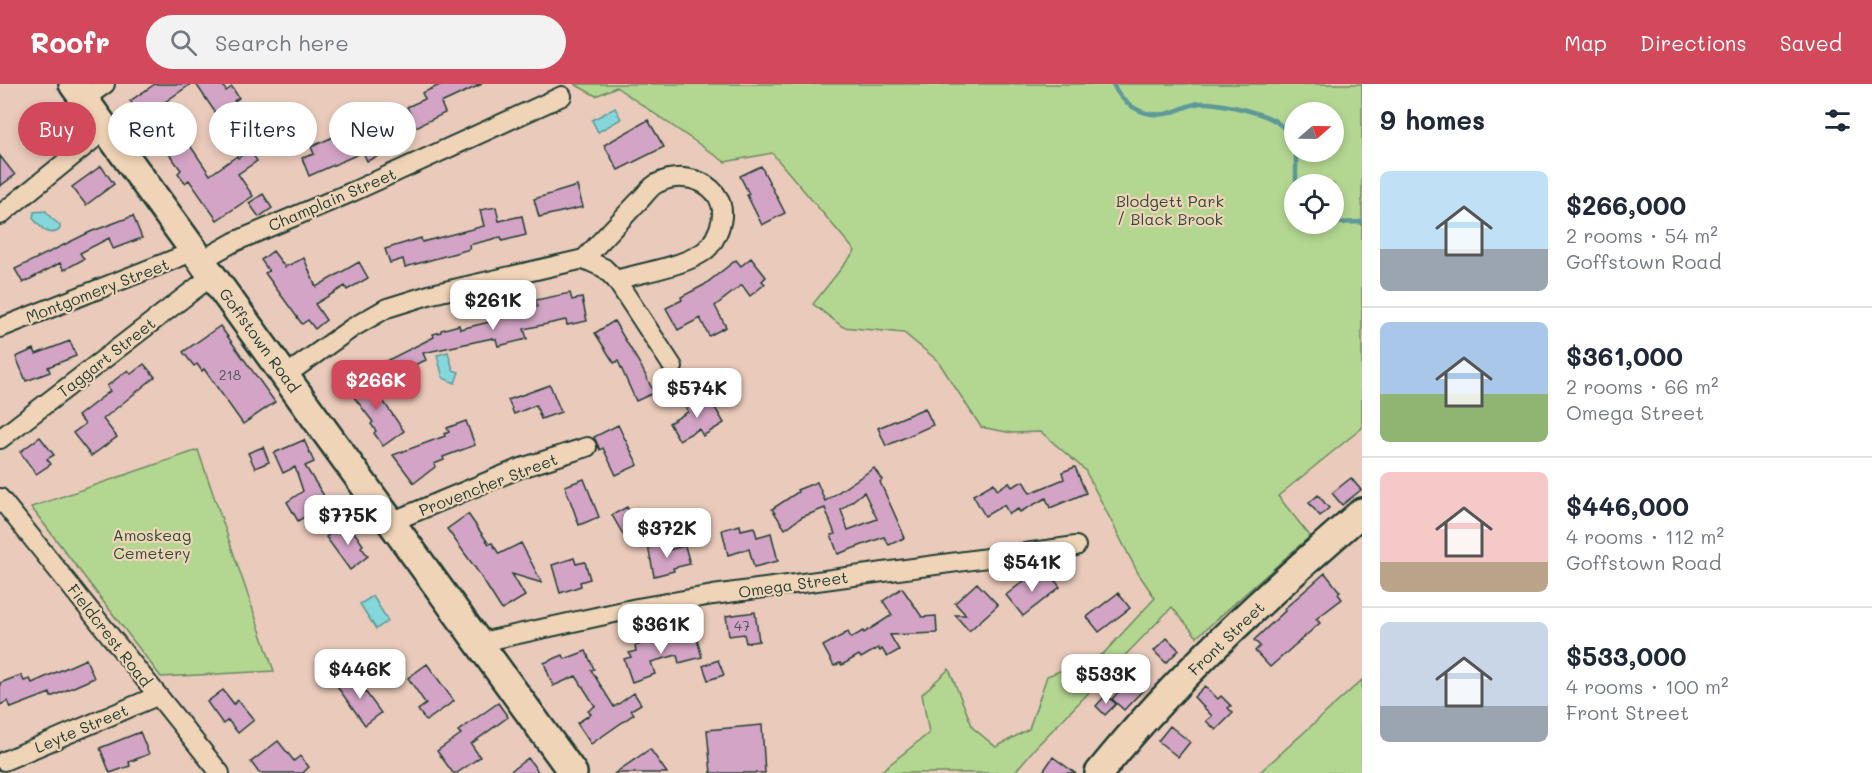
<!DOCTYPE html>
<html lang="en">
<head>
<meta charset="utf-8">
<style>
	:root { --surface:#fff; --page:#f2f2f3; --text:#1f2937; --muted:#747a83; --line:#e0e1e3; --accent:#d1495b }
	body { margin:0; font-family:Mali,sans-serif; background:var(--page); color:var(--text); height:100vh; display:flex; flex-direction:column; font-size:22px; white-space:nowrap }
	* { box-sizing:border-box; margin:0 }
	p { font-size:20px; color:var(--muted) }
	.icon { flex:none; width:33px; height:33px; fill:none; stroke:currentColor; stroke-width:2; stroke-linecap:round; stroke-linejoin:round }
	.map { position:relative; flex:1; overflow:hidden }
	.details { display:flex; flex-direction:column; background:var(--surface); width:510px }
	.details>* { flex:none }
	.top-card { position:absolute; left:18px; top:18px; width:570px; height:54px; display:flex; gap:12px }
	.needle { width:39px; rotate:70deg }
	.fabs { position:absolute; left:1284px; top:18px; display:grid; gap:12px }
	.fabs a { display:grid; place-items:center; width:60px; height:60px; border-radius:50%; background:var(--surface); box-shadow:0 3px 9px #0003; font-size:30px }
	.price { position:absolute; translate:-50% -51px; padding:0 14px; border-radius:12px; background:#fff; color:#222; font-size:20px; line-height:39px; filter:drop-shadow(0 2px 3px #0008) }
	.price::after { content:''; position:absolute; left:50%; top:36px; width:18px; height:14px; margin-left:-9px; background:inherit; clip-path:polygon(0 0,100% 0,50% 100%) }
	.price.current { background:var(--accent); color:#fff }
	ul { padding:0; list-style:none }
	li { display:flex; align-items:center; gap:18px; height:150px; padding:0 18px }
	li+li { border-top:2px solid var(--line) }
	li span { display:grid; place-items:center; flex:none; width:168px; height:120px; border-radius:9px; color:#555 }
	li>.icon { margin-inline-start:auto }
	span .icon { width:72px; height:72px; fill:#fffc; stroke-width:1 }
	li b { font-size:26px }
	h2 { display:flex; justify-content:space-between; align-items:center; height:72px; padding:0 18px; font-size:26px }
	.pill { padding:0 21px; border-radius:27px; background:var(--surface); box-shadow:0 3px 9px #0003; font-size:21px; line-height:54px }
	.pill.current { background:var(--accent); color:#fff }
	header { display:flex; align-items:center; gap:36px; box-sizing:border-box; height:84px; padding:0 30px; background:var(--accent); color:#fff }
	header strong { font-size:28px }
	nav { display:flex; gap:33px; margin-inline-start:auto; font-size:21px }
	.search { width:420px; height:54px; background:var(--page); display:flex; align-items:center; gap:15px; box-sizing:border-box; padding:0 21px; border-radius:33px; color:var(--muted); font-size:22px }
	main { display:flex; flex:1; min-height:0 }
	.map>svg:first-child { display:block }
	.green { fill:#b3d691; stroke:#698a62; stroke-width:1.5; fill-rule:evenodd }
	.water { fill:#85d7db; stroke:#5c9998; stroke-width:1.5 }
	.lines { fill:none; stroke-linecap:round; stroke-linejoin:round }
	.stream { stroke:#5c9998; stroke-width:4.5 }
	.building { fill:#d3a4c5; stroke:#1f3d34; stroke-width:1.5; fill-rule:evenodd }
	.minor-casing { stroke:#1f3d34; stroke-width:22 }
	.secondary-casing { stroke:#1f3d34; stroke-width:32 }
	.minor { stroke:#f0d4b7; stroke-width:18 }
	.secondary { stroke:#f0d4b7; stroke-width:27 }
	.labels { text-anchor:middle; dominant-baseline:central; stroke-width:4.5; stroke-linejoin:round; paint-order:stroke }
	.number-label { font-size:14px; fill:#4c5758 }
	.street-label { font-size:16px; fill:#1f3d34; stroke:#f0d4b7 }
	.park-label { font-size:16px; fill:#2e4c3d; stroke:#f0d4b7 }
</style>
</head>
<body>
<header>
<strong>Roofr</strong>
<div class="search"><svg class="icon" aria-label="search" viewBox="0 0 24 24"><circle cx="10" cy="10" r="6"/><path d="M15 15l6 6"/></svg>Search here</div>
<nav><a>Map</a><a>Directions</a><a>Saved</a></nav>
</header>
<main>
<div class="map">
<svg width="1362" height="689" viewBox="0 0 1362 689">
	<rect width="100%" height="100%" fill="#eacaba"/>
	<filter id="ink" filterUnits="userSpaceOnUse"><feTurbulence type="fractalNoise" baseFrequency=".0167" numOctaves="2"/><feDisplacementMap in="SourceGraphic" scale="12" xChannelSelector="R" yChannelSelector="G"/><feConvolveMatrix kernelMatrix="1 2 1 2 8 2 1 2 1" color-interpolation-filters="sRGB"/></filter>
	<g filter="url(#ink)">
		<path class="green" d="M574,0H1362V344L1278,412L1310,452L1197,553L1172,523L1035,664L1014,689H879L929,649L922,610L949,585L973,644L996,663L1029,645L1047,592L1103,570L1155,514L1138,489L1085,386L1041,348L1012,349L981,343L938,277L904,249L843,243L813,220L855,167L772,69L725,78L616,3L596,12ZM1294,28H1334V68H1294ZM1294,100H1334V140H1294Z
			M198,366L274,587L161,593L31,423Z
			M1362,596V689H1259Z"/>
		<path class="water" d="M615,24L621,35L598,48L592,36Z
			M46,127L51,134L60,141V145C50,155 39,142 33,134L34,128Z
			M448,268L453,286L459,288L455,299L443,294L437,271Z
			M373,512L388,537L376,545L360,520Z"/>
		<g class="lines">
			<path class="stream" d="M1113,0C1122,20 1142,33 1165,30C1177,28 1188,20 1201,19C1215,18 1229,22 1242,25C1268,32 1286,36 1294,64
				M1296,68V100
				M1334,139L1362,138"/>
		</g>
		<path class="building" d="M155,0H191L162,20L210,91L237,72L238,74L250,66L257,77L238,90L253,112L217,136L189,96L185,99L178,89L181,86L160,58L162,57L143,31L141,32L130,17Z
			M196,0H222L226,7L232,3L239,14L234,17L237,21L219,34Z
			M442,0H482L441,19L445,29L416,43L407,23L425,15L422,9Z
			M48,18L64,40L48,52L41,42L37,44L29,32Z
			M364,29L381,71L367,77L363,68L309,92L302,74L314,70L311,63L344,48L340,39Z
			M648,36L664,63L618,86L604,61Z
			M0,72L15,91L0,102Z
			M101,82L114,100L86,121L72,103Z
			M761,82L785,129L762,141L747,111L749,110L740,92Z
			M577,102L583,123L539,133L534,115Z
			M263,110L272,124L259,133L249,119Z
			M496,123L499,137L522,132L526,151L502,157L501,153L469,161L470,165L405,183L403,175L390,179L385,165L421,154L422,158L484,142L480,126Z
			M133,132L142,154L113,165L109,154L80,169L84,175L64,186L60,179L23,199L15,185L90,148Z
			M273,167L285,183L304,174L316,203L359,178L368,194L347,206L345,202L315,220L326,236L315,245L308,236L302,240L265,189L269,187L261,176Z
			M751,174L766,193L762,197L765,200L750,212L742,201L715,222L726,243L709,252L700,234L678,246L666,224L682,216L681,213L704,201L736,176L741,182Z
			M570,209L572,216L582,214L587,237L567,241L566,236L524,245L527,255L498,262L496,255H493V254L423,269L426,276L412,282L414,287L392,296L384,278L434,253L433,250L441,248V246L459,241L460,245L498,236L497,233L537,223L536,216Z
			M614,237L641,282L654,309L636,317L618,277L614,279L595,249Z
			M220,242L275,318L243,340L204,285L202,287L197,280L194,282L183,268Z
			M70,257L76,272L48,283L50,288L26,297L16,273L34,265L36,270Z
			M144,280L155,293L103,335L117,353L91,372L73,349L85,340L78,332L110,307L107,302L128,286L131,290Z
			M365,291L404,347L383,362L374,349L376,347L371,340L373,338L347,304Z
			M550,301L561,328L541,335L536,321L514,330L508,316Z
			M707,310L724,339L703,352L699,345L679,356L669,339L688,328L685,322Z
			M925,324L933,341L886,362L878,344Z
			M466,337L475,361L443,373L444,376L434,380L435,383L414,399L393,371L445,352L444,350L449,348L447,344Z
			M618,341L638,381L616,391L603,364L600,366L594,353Z
			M40,353L54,371L47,375L51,380L36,390L20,368Z
			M304,356L314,378L305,382L328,418L298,437L287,418L303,407L295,383L283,389L274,369Z
			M263,363L269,378L255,384L248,369Z
			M1075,383L1086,409L1050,424L1046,414L1020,428L1018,425L1009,430L1004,421L985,432L973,411L994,399L997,406L1009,398L1012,403L1023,397L1030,409L1064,395L1062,388Z
			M874,384L882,396L880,398L903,449H902L904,454L889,461L884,453L838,470L831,451L835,450L825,424L802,433L785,445L772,425L798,408L797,406L817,398L825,417ZM864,408L877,435L848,446L841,426Z
			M1351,394L1361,406L1342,421L1332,409Z
			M584,395L599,433L579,441L565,402Z
			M1318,411L1329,424L1320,432L1309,419Z
			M627,423L639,444L624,452L612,431Z
			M468,430L489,460L492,459L499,470L521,459L542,499L512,490L525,512L502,526L476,485L447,445Z
			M347,438L363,461L361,463L368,472L350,486L326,453Z
			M740,441L741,446L754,443L757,453L771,449L778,477L754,483L749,465L728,471L722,446Z
			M662,459L664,467L685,462L690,480L673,484L674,487L654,492L648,462Z
			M574,474L576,480L585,478L590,495L580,498L581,502L560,509L552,481Z
			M1049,488L1060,503L1023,532L1006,511L1030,492L1035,499Z
			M1325,489L1340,508L1338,510L1342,515L1316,535L1320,539L1270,583L1255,567L1260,562L1254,556L1285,527L1284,525Z
			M977,499L998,521L969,547L955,531H966L955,519Z
			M902,504L922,533L936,532L937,549L890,551L899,566L887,573L882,565L880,567L878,564L861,574L859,571L842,581L840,579L834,582L823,562L848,548L851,554L863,547L864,549L892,531L883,517Z
			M1118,509L1130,524L1099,548L1087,533Z
			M755,528L759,557L746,559L744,550L729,552L726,532Z
			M695,548L702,573L679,579L677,571L651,578L655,590L632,598L624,575L631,573L629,569L636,567L635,562L651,556L652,560Z
			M1167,554L1179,566L1166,579L1154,567Z
			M586,567L594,585L591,586L614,623L634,609L641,620L631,626L634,630L591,660L577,639L591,630L588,627L595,622L576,592L553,602L544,579L563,571L565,575Z
			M86,575L94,594L51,613L50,609L11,624L8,617L0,621V599L21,591L24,597L30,595L32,599Z
			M718,576L724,591L708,596L703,582Z
			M427,580L454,617L426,637L418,626L426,620L408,594Z
			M354,592L381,629L365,641L338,604Z
			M1131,594L1144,605L1124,626L1112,615Z
			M1205,602L1218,615L1221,612L1231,622L1228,624L1233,629L1216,646L1206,637L1212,632L1194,613Z
			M223,606L234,620L238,616L254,636L238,649L228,636L223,640L207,618Z
			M1106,611L1116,620L1105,631L1096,622Z
			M498,619L508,633L471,660L480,673L457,689H453L437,667L461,650L458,647Z
			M762,641L765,689H711L707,646Z
			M1170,642L1190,658L1178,673L1158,657Z
			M140,648L149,670L129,678L130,682L110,689L100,664Z
			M278,657L294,677L300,672L309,683L303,689H259L251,678Z
			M650,665L667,689H615Z
			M1053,673L1075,689H1042Z
			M528,674L539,689H508Z"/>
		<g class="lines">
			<defs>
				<path id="minor" d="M84,15L105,0
					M0,131L106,45
					M584,175C602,156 620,137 638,118C644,113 650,102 658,99C691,83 734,106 719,145C715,155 710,165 700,170C679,183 640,189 616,196
					M202,176L234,158L352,108L562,12
					M0,244L195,167
					M286,291L352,244L387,224L432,210L584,175L604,184L616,196L673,283
					M0,355L213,191
					M0,414L220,689
					M391,438L518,385L587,363
					M477,559L637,524L713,511L1076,462
					M4,677L157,612"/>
				<path id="secondary" d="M73,0C241,229 405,460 573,689
					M1099,689C1176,593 1269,509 1362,428"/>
			</defs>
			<use href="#minor" class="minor-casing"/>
			<use href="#secondary" class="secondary-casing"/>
			<use href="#minor" class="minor"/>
			<use href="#secondary" class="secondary"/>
		</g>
	</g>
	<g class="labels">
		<g class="number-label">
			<text x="230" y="290">218</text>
			<text x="742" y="541">47</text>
		</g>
		<g class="street-label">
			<text transform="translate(332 115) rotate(-23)">Champlain Street</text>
			<text transform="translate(97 206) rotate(-21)">Montgomery Street</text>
			<text transform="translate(260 256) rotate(54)">Goffstown Road</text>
			<text transform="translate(106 273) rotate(-38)">Taggart Street</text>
			<text transform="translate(488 400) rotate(-21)">Provencher Street</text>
			<text transform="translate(793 500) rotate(-8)">Omega Street</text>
			<text transform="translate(110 551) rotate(52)">Fieldcrest Road</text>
			<text transform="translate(1226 554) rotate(-44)">Front Street</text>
			<text transform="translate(81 644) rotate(-23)">Leyte Street</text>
		</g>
		<g class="park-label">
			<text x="1170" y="116">Blodgett Park<tspan x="1170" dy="18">/ Black Brook</tspan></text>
			<text x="152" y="450">Amoskeag<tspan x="152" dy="18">Cemetery</tspan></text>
		</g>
	</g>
</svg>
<div class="fabs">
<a><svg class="needle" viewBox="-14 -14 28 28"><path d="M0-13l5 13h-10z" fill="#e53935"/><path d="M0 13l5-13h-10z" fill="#747a83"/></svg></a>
<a><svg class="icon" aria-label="locate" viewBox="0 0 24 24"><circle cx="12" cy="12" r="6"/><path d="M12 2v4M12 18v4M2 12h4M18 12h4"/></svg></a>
</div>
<b class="price" style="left:493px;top:247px">$261K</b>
<b class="price current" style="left:376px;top:327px">$266K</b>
<b class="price" style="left:697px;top:335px">$574K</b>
<b class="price" style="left:348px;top:462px">$775K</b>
<b class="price" style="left:667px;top:475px">$372K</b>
<b class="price" style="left:1032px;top:509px">$541K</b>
<b class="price" style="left:661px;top:571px">$361K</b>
<b class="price" style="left:360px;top:616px">$446K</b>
<b class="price" style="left:1106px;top:621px">$533K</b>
<div class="top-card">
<a class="pill current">Buy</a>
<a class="pill">Rent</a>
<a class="pill">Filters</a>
<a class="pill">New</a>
</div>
</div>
<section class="details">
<h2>9 homes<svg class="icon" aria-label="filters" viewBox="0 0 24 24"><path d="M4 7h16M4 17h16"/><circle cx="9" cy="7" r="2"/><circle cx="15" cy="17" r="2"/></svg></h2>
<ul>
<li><span style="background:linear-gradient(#bfe0f5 65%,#9aa5b1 0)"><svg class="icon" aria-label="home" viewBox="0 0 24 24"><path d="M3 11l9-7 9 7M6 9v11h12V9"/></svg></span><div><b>$266,000</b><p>2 rooms · 54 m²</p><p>Goffstown Road</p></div></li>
<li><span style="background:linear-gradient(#a9c7e8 60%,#8fb573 0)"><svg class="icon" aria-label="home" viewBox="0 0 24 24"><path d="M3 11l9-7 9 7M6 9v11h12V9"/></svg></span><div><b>$361,000</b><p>2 rooms · 66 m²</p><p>Omega Street</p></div></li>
<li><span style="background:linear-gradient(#f6c9c9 75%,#b9a48a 0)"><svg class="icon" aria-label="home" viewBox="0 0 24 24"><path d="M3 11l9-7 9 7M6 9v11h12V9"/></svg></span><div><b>$446,000</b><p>4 rooms · 112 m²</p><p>Goffstown Road</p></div></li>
<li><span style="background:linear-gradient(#c9d6e8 70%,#9aa5b1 0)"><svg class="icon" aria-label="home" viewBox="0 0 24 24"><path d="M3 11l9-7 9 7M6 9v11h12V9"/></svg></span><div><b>$533,000</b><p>4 rooms · 100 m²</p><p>Front Street</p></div></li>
</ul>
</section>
</main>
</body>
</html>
